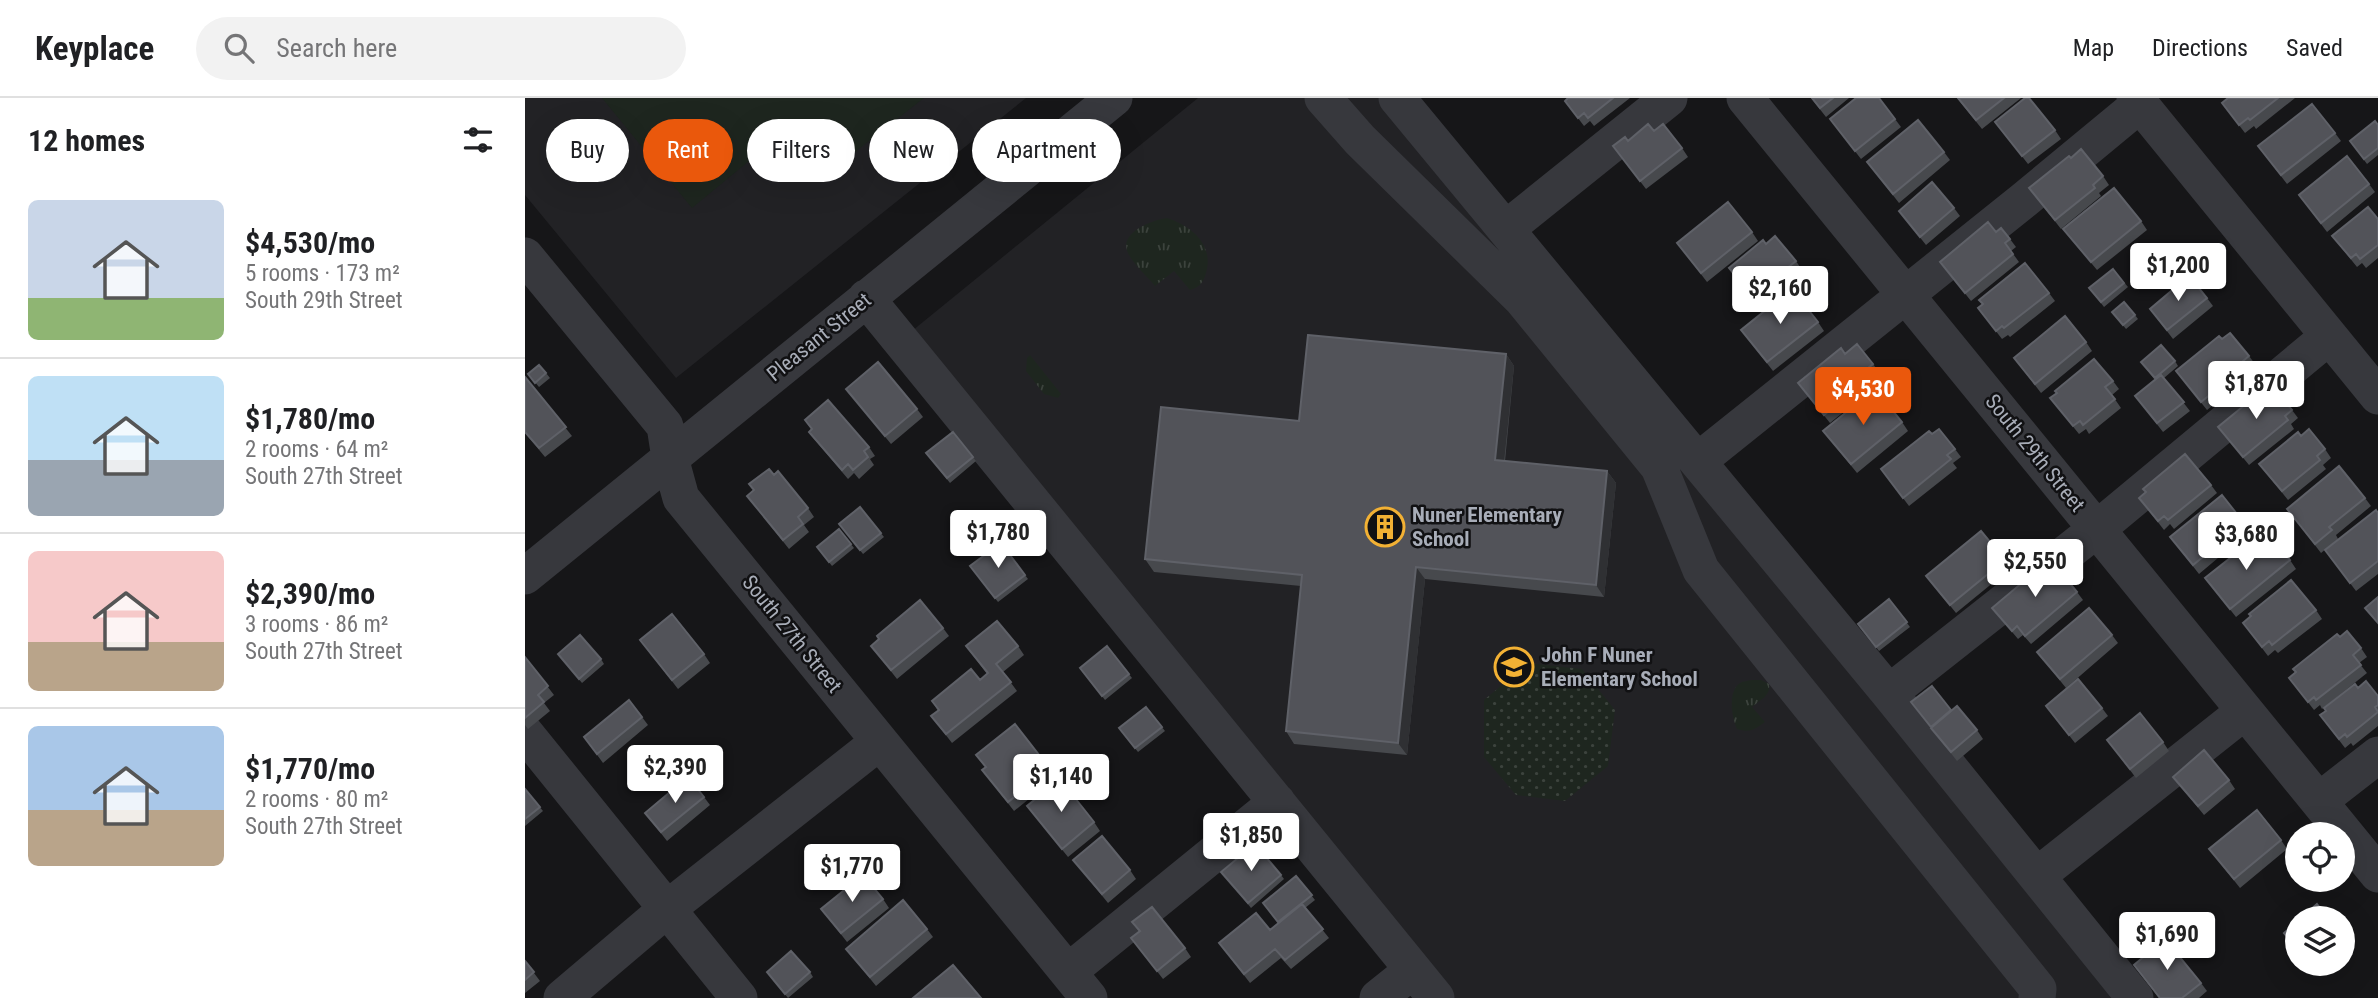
<!DOCTYPE html>
<html lang="en">
<head>
<meta charset="utf-8">
<style>
	:root { --surface:#fff; --page:#f2f2f2; --text:#202124; --muted:#757577; --line:#e0e0e0; --accent:#ea580c }
	body { margin:0; font-family:"Roboto Condensed",sans-serif; background:var(--page); color:var(--text); height:100vh; display:flex; flex-direction:column; font-size:26px; white-space:nowrap }
	* { box-sizing:border-box; margin:0 }
	p { font-size:23px; color:var(--muted) }
	.icon { flex:none; width:38px; height:38px; fill:none; stroke:currentColor; stroke-width:2; stroke-linecap:round; stroke-linejoin:round }
	.map { position:relative; flex:1; overflow:hidden }
	.panel { display:flex; flex-direction:column; background:var(--surface); width:525px }
	.panel>* { flex:none }
	.banner { position:absolute; left:21px; top:21px; width:665px; height:63px; display:flex; gap:14px }
	.fabs { position:absolute; left:1760px; top:724px; display:grid; gap:14px }
	.fabs a { display:grid; place-items:center; width:70px; height:70px; border-radius:50%; background:var(--surface); box-shadow:0 7px 28px #0002; font-size:35px }
	.price { position:absolute; translate:-50% -60px; padding:0 16px; border-radius:7px; background:#fff; color:#222; font-size:23px; line-height:46px; filter:drop-shadow(0 2px 4px #0008) }
	.price::after { content:''; position:absolute; left:50%; top:42px; width:21px; height:16px; margin-left:-10px; background:inherit; clip-path:polygon(0 0,100% 0,50% 100%) }
	.price.current { background:var(--accent); color:#fff }
	ul { padding:0; list-style:none }
	li { display:flex; align-items:center; gap:21px; height:175px; padding:0 28px }
	li+li { border-top:2px solid var(--line) }
	li span { display:grid; place-items:center; flex:none; width:196px; height:140px; border-radius:10px; color:#555 }
	li>.icon { margin-inline-start:auto }
	span .icon { width:84px; height:84px; fill:#fffc; stroke-width:1 }
	li b { font-size:30px }
	h2 { display:flex; justify-content:space-between; align-items:center; height:84px; padding:0 28px; font-size:30px }
	.tag { padding:0 24px; border-radius:32px; background:var(--surface); box-shadow:0 7px 28px #0002; font-size:24px; line-height:63px }
	.tag.current { background:var(--accent); color:#fff }
	header { display:flex; align-items:center; gap:42px; box-sizing:border-box; height:98px; padding:0 35px; background:var(--surface); border-bottom:2px solid var(--line) }
	header strong { font-size:33px }
	nav { display:flex; gap:38px; margin-inline-start:auto; font-size:24px }
	.search { width:490px; height:63px; background:var(--page); display:flex; align-items:center; gap:18px; box-sizing:border-box; padding:0 24px; border-radius:38px; color:var(--muted); font-size:26px }
	main { display:flex; flex:1; min-height:0 }
	.map>svg:first-child { display:block }
	.built { fill:#222225 }
	.grass { fill:url(#grass-tufts) }
	.park { fill:url(#park-dots) }
	.pitch { fill:#1e261f }
	.lines { fill:none; stroke-linecap:round; stroke-linejoin:round }
	.minor { stroke:#37383d; stroke-width:37 }
	.wall { fill:#47494d }
	.shaded-wall { fill:#2f3033 }
	.building { fill:#525359; stroke:#5f6168; stroke-width:2 }
	.labels { text-anchor:middle; dominant-baseline:central; stroke-width:5; stroke-linejoin:round; paint-order:stroke }
	.street-label { font-size:21px; fill:#a8adb8; stroke:#111113 }
	.poi-label { font-size:21px; font-weight:bold; fill:#a8adb8; stroke:#111113; text-anchor:start }
</style>
</head>
<body>
<header>
<strong>Keyplace</strong>
<div class="search"><svg class="icon" aria-label="search" viewBox="0 0 24 24"><circle cx="10" cy="10" r="6"/><path d="M15 15l6 6"/></svg>Search here</div>
<nav><a>Map</a><a>Directions</a><a>Saved</a></nav>
</header>
<main>
<section class="panel">
<h2>12 homes<svg class="icon" aria-label="filters" viewBox="0 0 24 24"><path d="M4 7h16M4 17h16"/><circle cx="9" cy="7" r="2"/><circle cx="15" cy="17" r="2"/></svg></h2>
<ul>
<li><span style="background:linear-gradient(#c9d6e8 70%,#8fb573 0)"><svg class="icon" aria-label="home" viewBox="0 0 24 24"><path d="M3 11l9-7 9 7M6 9v11h12V9"/></svg></span><div><b>$4,530/mo</b><p>5 rooms · 173 m²</p><p>South 29th Street</p></div></li>
<li><span style="background:linear-gradient(#bfe0f5 60%,#9aa5b1 0)"><svg class="icon" aria-label="home" viewBox="0 0 24 24"><path d="M3 11l9-7 9 7M6 9v11h12V9"/></svg></span><div><b>$1,780/mo</b><p>2 rooms · 64 m²</p><p>South 27th Street</p></div></li>
<li><span style="background:linear-gradient(#f6c9c9 65%,#b9a48a 0)"><svg class="icon" aria-label="home" viewBox="0 0 24 24"><path d="M3 11l9-7 9 7M6 9v11h12V9"/></svg></span><div><b>$2,390/mo</b><p>3 rooms · 86 m²</p><p>South 27th Street</p></div></li>
<li><span style="background:linear-gradient(#a9c7e8 60%,#b9a48a 0)"><svg class="icon" aria-label="home" viewBox="0 0 24 24"><path d="M3 11l9-7 9 7M6 9v11h12V9"/></svg></span><div><b>$1,770/mo</b><p>2 rooms · 80 m²</p><p>South 27th Street</p></div></li>
</ul>
</section>
<div class="map">
<svg width="1853" height="900" viewBox="0 0 1853 900">
	<defs>
		<pattern id="grass-tufts" width="24" height="20" patternUnits="userSpaceOnUse" patternTransform="scale(1.75)"><rect width="24" height="20" fill="#1e261f"/><path d="M3 7l-1-3M5 7V3M7 7l1-3M15 17l-1-3M17 17v-4M19 17l1-3" fill="none" stroke="#3c433d"/></pattern>
		<pattern id="park-dots" width="8" height="8" patternUnits="userSpaceOnUse" patternTransform="scale(1.75)"><rect width="8" height="8" fill="#1e261f"/><path d="M2 2h.1M6 6h.1" fill="none" stroke="#3c433d" stroke-width="1.8" stroke-linecap="round"/></pattern>
	</defs>
	<rect width="100%" height="100%" fill="#161618"/>
	<path class="built" d="M0,0H501L151,280L0,97Z
		M673,0H857L1597,900H926L382,237Z"/>
	<path class="grass" d="M642,120C667,128 691,148 680,178C678,185 673,190 665,192L649,173L630,188C622,178 610,168 604,157C591,135 627,122 642,120Z
		M505,257L536,296L533,300L519,296L501,273L502,260Z
		M1227,582H1236L1244,586C1246,598 1235,602 1227,609L1240,624C1229,632 1225,635 1212,631C1207,620 1202,594 1215,585C1218,583 1223,583 1227,582Z"/>
	<path class="park" d="M1003,565L1057,571L1090,612L1083,668L1040,703L991,697L959,659V602Z"/>
	<path class="pitch" d="M77,0H399L307,72L269,26L167,110Z"/>
	<g class="lines">
		<path class="minor" d="M798,0L835,42L997,201L1134,369L1176,472L1513,891L1512,900
			M872,0L1364,595L1610,900
			M1220,0L1853,776
			M1610,0L1853,298
			M981,131L1144,0
			M0,158L140,328L145,360L156,400L564,900
			M341,200L911,900
			M1173,363L1499,102L1615,6
			M0,478L589,0
			M1364,595L1572,431L1803,239
			M0,635L214,900
			M1794,703L1853,657
			M1512,778L1720,613
			M543,874L752,704
			M37,900L142,811L354,644
			M853,900L888,872"/>
	</g>
	<path class="wall" d="M1043,0H1105L1069,28L1065,23L1059,28L1040,3Z
		M1286,0H1324L1301,19Z
		M1432,0H1496L1457,31Z
		M1703,0H1770L1731,31L1729,28L1720,35L1697,5Z
		M1305,21H1370L1376,29L1336,61Z
		M1470,24L1530,32L1536,41L1503,66Z
		M1853,27V57L1842,66L1825,43Z
		M1129,33L1157,50L1163,59L1121,91L1088,48Z
		M1810,35L1816,43L1762,86L1733,48Z
		M1419,54L1425,62L1374,105L1342,64Z
		M1546,60L1578,78L1584,87L1574,95L1576,98L1536,131L1504,90Z
		M1844,86L1850,94L1802,134L1774,97Z
		M1429,110L1435,118L1401,147L1374,113Z
		M1853,121V160L1841,170L1837,165L1832,169L1807,138Z
		M1616,123L1622,132L1572,172L1538,131Z
		M1227,134L1233,143L1182,184L1152,145Z
		M1471,134L1485,141L1491,149L1486,153L1494,164L1446,203L1415,164Z
		M1241,146L1271,163L1277,172L1267,179L1269,182L1235,210L1204,170Z
		M1588,171L1603,189L1579,209L1564,190Z
		M1524,195L1530,203L1485,239L1483,237L1477,241L1453,210Z
		M1682,200L1688,208L1648,241L1625,211Z
		M1587,214L1610,217L1613,221L1601,231Z
		M1293,224L1299,233L1248,273L1216,232Z
		M1697,241L1724,258L1730,266L1723,272L1726,277L1682,312L1651,273Z
		M1561,244L1567,253L1516,295L1489,260Z
		M981,256L989,268L980,363L1082,373L1091,385L1079,499L900,481L882,657L769,646L761,633L776,488L629,474L620,461L774,323Z
		M1320,256L1348,266L1354,274L1344,283L1348,290L1305,325L1273,285Z
		M1650,263L1653,268L1639,280L1665,313L1638,334L1610,298L1630,282L1619,268Z
		M21,275L25,280L14,289L3,276Z
		M0,279L47,338L20,359L0,335Z
		M1588,283L1594,291L1587,297L1596,310L1564,336L1561,331L1554,336L1525,300Z
		M321,291L392,311L398,319L366,346Z
		M1767,312L1773,320L1766,326L1769,331L1724,367L1693,329Z
		M280,322L344,349L350,358L345,361L349,367L334,381L329,375L323,381L290,342L284,334L286,331Z
		M1377,324L1383,333L1332,375L1298,333Z
		M428,334L451,363L425,385L401,355Z
		M1407,336L1430,351L1436,359L1428,365L1432,370L1384,408L1356,371Z
		M1776,338L1800,351L1806,360L1798,367L1801,371L1763,402L1734,366Z
		M249,377L283,410L289,419L279,427L284,434L264,451L222,398Z
		M1686,387L1692,395L1649,431L1645,426L1639,432L1614,400Z
		M1840,400L1846,408L1811,437L1813,441L1796,455L1762,411Z
		M335,409L359,439L338,456L317,430Z
		M1853,415V476L1831,493L1800,452Z
		M1719,425L1725,433L1674,476L1645,439Z
		M314,431L329,450L307,468L292,449Z
		M476,445L503,481L473,504L445,468Z
		M1480,462L1486,470L1431,515L1401,478Z
		M1765,462L1771,471L1711,519L1680,480Z
		M1520,471L1552,494L1558,502L1506,546L1498,537L1493,541L1467,510Z
		M1364,501L1385,529L1354,553L1333,526Z
		M1791,512L1797,521L1753,555L1750,552L1743,558L1718,525Z
		M418,530L424,538L372,581L346,548Z
		M1587,537L1593,545L1541,590L1512,554Z
		M1815,539L1836,550L1842,559L1834,565L1842,575L1797,611L1795,607L1789,612L1764,580Z
		M115,542L179,556L185,565L153,591Z
		M441,548H493L499,557L478,574L492,593L427,645L406,618L413,613L407,603L455,582L462,576Z
		M582,548L607,580L580,602L555,570Z
		M0,559L29,597L19,605L25,613L3,631L0,627Z
		M36,560L76,561L79,566L57,585Z
		M1833,590L1853,598V628L1828,648L1826,645L1820,650L1795,617Z
		M1521,608L1577,610L1583,618L1550,645Z
		M621,609L640,633L613,654L594,630Z
		M1426,612L1452,632L1458,641L1432,663L1406,630Z
		M117,619L123,627L78,665L59,639Z
		M1582,642L1638,644L1644,653L1611,680Z
		M460,669L525,671L531,679L489,713L457,672Z
		M1648,679L1704,682L1710,691L1679,717Z
		M0,691L18,713L0,728Z
		M179,699L185,707L142,743L120,715Z
		M502,708L569,724L575,733L543,759Z
		M1756,742L1762,751L1715,790L1684,751Z
		M548,762L605,772L611,781L583,805Z
		M756,777L759,781L726,810L700,778Z
		M771,778L790,802L780,810L804,840L766,871L756,860L725,885L694,845L745,832L753,825L738,805Z
		M358,801L364,810L322,844L296,811Z
		M607,824L660,850L666,859L638,881L606,840L614,834Z
		M402,831L408,839L351,888L321,851Z
		M1818,837L1828,850L1818,858Z
		M0,863L15,883L0,895Z
		M1784,866H1809L1795,878Z
		M1609,867L1676,885L1682,893L1674,900H1634Z
		M285,874L288,879L263,900L245,878Z"/>
	<path class="shaded-wall" d="M981,256L989,268L978,374L970,362Z
		M1082,373L1091,385L1079,499L1071,487Z
		M891,469L900,481L882,657L873,645Z"/>
	<path class="building" d="M1043,0H1088L1063,20L1059,15L1053,20L1040,3Z
		M1287,0H1308L1295,10Z
		M1331,0H1354L1370,21L1330,53L1305,21Z
		M1433,0H1479L1451,22Z
		M1500,0H1504L1530,32L1497,58L1470,24Z
		M1703,0H1753L1725,22L1723,20L1714,27L1697,5Z
		M1787,6L1810,35L1756,77L1733,48Z
		M1393,22L1419,54L1368,96L1342,64Z
		M1850,23L1853,27V50L1839,61L1825,43Z
		M1123,26L1129,33L1138,26L1157,50L1115,83L1088,48L1100,39L1103,43Z
		M1556,51L1578,78L1568,87L1570,90L1530,122L1504,90L1544,58L1546,60Z
		M1822,58L1844,86L1796,125L1774,97Z
		M1407,84L1429,110L1395,139L1374,113Z
		M1589,90L1616,123L1566,164L1538,131Z
		M1203,104L1227,134L1176,175L1152,145Z
		M1843,109L1853,121V147L1835,161L1831,156L1826,160L1807,138Z
		M1463,124L1471,134L1476,130L1485,141L1480,145L1488,156L1440,195L1415,164Z
		M1250,138L1271,163L1261,171L1263,174L1229,201L1204,170L1238,142L1241,146Z
		M1500,165L1524,195L1479,230L1477,228L1471,233L1453,210L1458,206L1454,202Z
		M1588,171L1599,185L1576,204L1564,190Z
		M1664,178L1682,200L1642,232L1625,211Z
		M1267,191L1293,224L1242,264L1216,232Z
		M1599,204L1610,217L1598,227L1587,214Z
		M1540,218L1561,244L1510,286L1489,260Z
		M1705,235L1724,258L1717,264L1720,268L1676,304L1651,273L1694,238L1697,241Z
		M783,237L981,256L970,362L1082,373L1071,487L891,469L873,645L761,633L777,477L620,461L636,309L774,323Z
		M1332,246L1348,266L1337,275L1342,281L1299,317L1273,285L1316,250L1320,256Z
		M1636,247L1650,263L1630,280L1616,264Z
		M1569,261L1588,283L1580,289L1590,301L1558,327L1555,323L1548,328L1525,300L1532,295L1530,293Z
		M353,264L392,311L360,338L321,291Z
		M14,267L21,275L10,285L3,276Z
		M1636,277L1659,304L1632,325L1610,298Z
		M0,279L41,329L14,350L0,334Z
		M1748,289L1767,312L1760,318L1763,322L1718,359L1693,329L1738,292L1741,295Z
		M1350,291L1377,324L1326,366L1298,333Z
		M303,302L344,349L339,353L343,359L328,372L323,366L317,372L284,334L287,331L280,322Z
		M1414,331L1430,351L1422,357L1426,361L1378,400L1356,371L1404,333L1407,336Z
		M1784,331L1800,351L1792,358L1795,362L1757,393L1734,366L1773,334L1776,338Z
		M428,334L448,359L422,380L401,355Z
		M1660,356L1686,387L1643,422L1639,418L1633,423L1614,400L1621,394L1618,391Z
		M1814,368L1840,400L1804,429L1807,432L1790,446L1762,411Z
		M244,371L249,377L253,373L283,410L273,419L278,426L258,442L222,398L229,392L224,386Z
		M1697,397L1719,425L1668,467L1645,439Z
		M335,409L356,435L335,452L314,426Z
		M1851,412L1853,415V463L1825,485L1800,452Z
		M314,431L326,446L304,464L292,449Z
		M1456,433L1480,462L1425,507L1401,478Z
		M1733,438L1747,456L1755,450L1765,462L1705,511L1680,480Z
		M476,445L500,477L470,500L445,468Z
		M1528,465L1552,494L1500,538L1492,528L1487,533L1467,510L1517,468L1520,471Z
		M1766,482L1791,512L1747,547L1744,543L1737,549L1718,525L1726,518L1724,516Z
		M1853,499V525L1840,510Z
		M1364,501L1382,524L1351,549L1333,526Z
		M395,502L418,530L366,572L346,548L354,541L352,538Z
		M1564,510L1587,537L1535,581L1512,554Z
		M147,516L179,556L147,582L115,542Z
		M472,523L493,548L471,566L486,584L421,636L406,618L414,612L407,603L446,571L455,582L463,575L441,548Z
		M1822,533L1836,550L1828,557L1836,567L1791,602L1789,599L1783,604L1764,580L1771,574L1768,571L1812,536L1815,539Z
		M55,537L76,561L54,581L33,556Z
		M582,548L604,576L577,598L555,570Z
		M0,559L23,588L13,597L19,604L0,620Z
		M1553,581L1577,610L1544,637L1521,608Z
		M1841,583L1853,598V607L1850,609L1853,614L1822,639L1820,636L1814,641L1795,617L1801,613L1799,610L1830,586L1833,590Z
		M1407,588L1426,612L1406,629L1386,604Z
		M104,602L117,619L72,656L59,639Z
		M1432,608L1452,632L1426,654L1406,630Z
		M621,609L637,629L610,650L594,630Z
		M1615,615L1638,644L1605,671L1582,642Z
		M490,626L525,671L483,704L457,672L461,669L451,657Z
		M1679,652L1704,682L1673,708L1648,679Z
		M163,679L179,699L136,734L120,715Z
		M535,681L569,724L537,751L502,708Z
		M0,691L15,709L0,721Z
		M1732,712L1756,742L1709,781L1684,751Z
		M577,738L605,772L577,796L548,762Z
		M730,746L756,777L723,805L696,774Z
		M338,777L358,801L316,835L296,811Z
		M771,778L787,797L753,824L738,805Z
		M378,802L402,831L345,879L321,851Z
		M777,806L798,831L760,862L750,851L719,876L694,845L731,815L745,832Z
		M1792,806L1804,821H1775Z
		M627,809L660,850L632,873L606,840L615,833L607,824Z
		M1773,823V852L1759,835Z
		M1640,841L1676,885L1657,900H1635L1609,867Z
		M266,853L285,874L260,896L242,874Z
		M0,863L9,874L0,882Z
		M428,867L456,900H388Z"/>
	<defs>
		<symbol id="building-ring" viewBox="-11 -11 22 22"><circle r="9.5" fill="#111113" stroke="#f2b134" stroke-width="1.5"/><path d="M-4-6H4V6H1V3H-1V6H-4ZM-2.5-4.3h1.7v1.8h-1.7ZM.8-4.3h1.7v1.8H.8ZM-2.5-1h1.7V.8h-1.7ZM.8-1h1.7V.8H.8Z" fill="#f2b134"/></symbol>
		<symbol id="school-ring" viewBox="-11 -11 22 22"><circle r="9.5" fill="#111113" stroke="#f2b134" stroke-width="1.5"/><path d="M0-5L7-2L0 1L-7-2ZM-4 1L0 2.5L4 1V4Q0 6-4 4Z" fill="#f2b134"/></symbol>
	</defs>
	<g fill-rule="evenodd">
		<use href="#building-ring" x="838" y="407" width="44" height="44"/>
		<use href="#school-ring" x="967" y="547" width="44" height="44"/>
	</g>
	<g class="labels">
		<g class="street-label">
			<text transform="translate(294 239) rotate(-39)">Pleasant Street</text>
			<text transform="translate(1510 355) rotate(51)">South 29th Street</text>
			<text transform="translate(267 536) rotate(51)">South 27th Street</text>
		</g>
		<g class="poi-label">
			<text x="887" y="417">Nuner Elementary<tspan x="887" dy="24">School</tspan></text>
			<text x="1016" y="557">John F Nuner<tspan x="1016" dy="24">Elementary School</tspan></text>
		</g>
	</g>
</svg>
<div class="fabs">
<a><svg class="icon" aria-label="locate" viewBox="0 0 24 24"><circle cx="12" cy="12" r="6"/><path d="M12 2v4M12 18v4M2 12h4M18 12h4"/></svg></a>
<a><svg class="icon" aria-label="layers" viewBox="0 0 24 24"><path d="M12 4l9 5-9 5-9-5zM3 14l9 5 9-5"/></svg></a>
</div>
<b class="price" style="left:1653px;top:205px">$1,200</b>
<b class="price" style="left:1255px;top:228px">$2,160</b>
<b class="price" style="left:1731px;top:323px">$1,870</b>
<b class="price current" style="left:1338px;top:329px">$4,530</b>
<b class="price" style="left:473px;top:472px">$1,780</b>
<b class="price" style="left:1721px;top:474px">$3,680</b>
<b class="price" style="left:1510px;top:501px">$2,550</b>
<b class="price" style="left:150px;top:707px">$2,390</b>
<b class="price" style="left:536px;top:716px">$1,140</b>
<b class="price" style="left:726px;top:775px">$1,850</b>
<b class="price" style="left:327px;top:806px">$1,770</b>
<b class="price" style="left:1642px;top:874px">$1,690</b>
<div class="banner">
<a class="tag">Buy</a>
<a class="tag current">Rent</a>
<a class="tag">Filters</a>
<a class="tag">New</a>
<a class="tag">Apartment</a>
</div>
</div>
</main>
</body>
</html>
